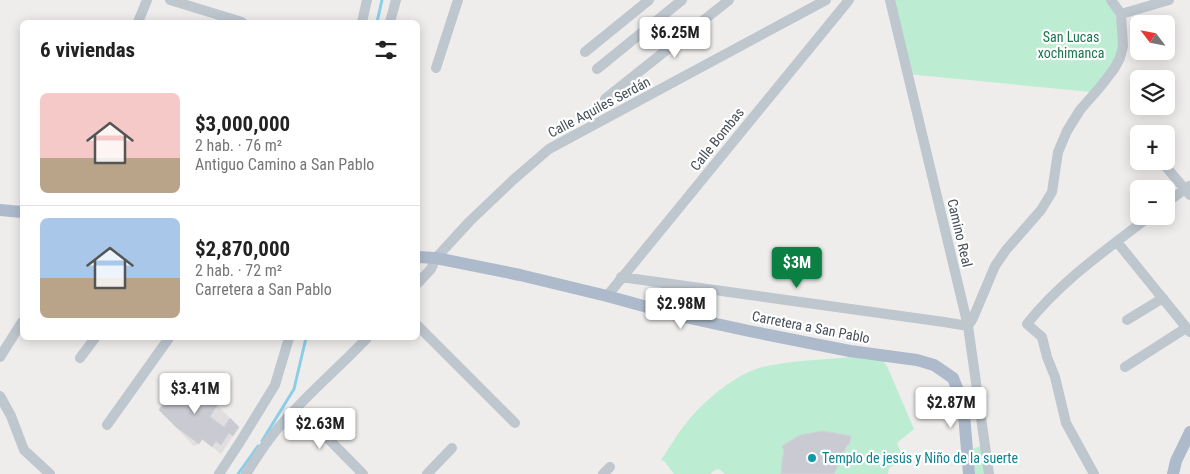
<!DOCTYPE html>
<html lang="es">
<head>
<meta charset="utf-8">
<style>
	:root { --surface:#fff; --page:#f6f6f6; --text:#222; --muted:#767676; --line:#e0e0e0; --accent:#0b8043 }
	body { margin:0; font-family:"Roboto Condensed",sans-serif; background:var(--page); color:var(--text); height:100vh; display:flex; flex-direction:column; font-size:19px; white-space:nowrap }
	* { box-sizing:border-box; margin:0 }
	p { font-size:16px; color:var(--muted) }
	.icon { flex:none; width:28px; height:28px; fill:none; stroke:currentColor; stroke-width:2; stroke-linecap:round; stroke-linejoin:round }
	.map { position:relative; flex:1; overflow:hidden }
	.panel { position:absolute; left:20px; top:20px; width:400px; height:320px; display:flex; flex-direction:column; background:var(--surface); border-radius:8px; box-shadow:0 2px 12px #0003 }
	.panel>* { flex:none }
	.needle { width:32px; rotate:302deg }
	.buttons { position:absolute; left:1130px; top:15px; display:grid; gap:10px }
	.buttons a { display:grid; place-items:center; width:45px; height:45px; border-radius:8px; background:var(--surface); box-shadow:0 2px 12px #0003; font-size:25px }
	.price { position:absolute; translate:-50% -42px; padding:0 11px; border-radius:5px; background:#fff; color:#222; font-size:16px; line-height:32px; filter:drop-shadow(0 1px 2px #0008) }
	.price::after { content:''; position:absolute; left:50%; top:30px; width:15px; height:11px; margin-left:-8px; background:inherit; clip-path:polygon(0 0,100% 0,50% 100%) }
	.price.on { background:var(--accent); color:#fff }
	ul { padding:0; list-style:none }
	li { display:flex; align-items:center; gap:15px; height:125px; padding:0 20px }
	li+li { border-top:1px solid var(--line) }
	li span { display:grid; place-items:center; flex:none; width:140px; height:100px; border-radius:8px; color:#555 }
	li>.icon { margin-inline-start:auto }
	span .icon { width:60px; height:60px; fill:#fffc; stroke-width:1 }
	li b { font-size:21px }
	h2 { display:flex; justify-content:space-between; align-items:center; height:60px; padding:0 20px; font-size:21px }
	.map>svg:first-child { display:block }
	.education { fill:#e0dede }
	.green { fill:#bcecd2 }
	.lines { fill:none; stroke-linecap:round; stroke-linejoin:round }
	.stream { stroke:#8acee8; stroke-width:3 }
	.building { fill:#cacbd2; stroke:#d1d2d8 }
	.minor { stroke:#bec6ce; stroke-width:10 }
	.major { stroke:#adbacb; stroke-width:12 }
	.culture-dot { fill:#0f9aa8; stroke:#fff; stroke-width:2 }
	.labels { text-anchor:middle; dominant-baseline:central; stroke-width:4.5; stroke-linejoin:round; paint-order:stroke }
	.park-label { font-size:14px; fill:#1a774f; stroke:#fff }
	.street-label { font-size:14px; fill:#464f59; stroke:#fff }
	.culture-label { font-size:14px; fill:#0d838f; stroke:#fff; text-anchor:start }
</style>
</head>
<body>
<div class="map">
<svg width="1190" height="474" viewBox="0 0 1190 474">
	<rect width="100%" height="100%" fill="#efedec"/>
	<path class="education" d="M182,376L193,386L195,384L201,389L200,392L217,405L239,427L221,454L203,439L199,444L194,446L159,410Z"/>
	<path class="green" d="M889,0H1107L1116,16L1121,48L1111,69L1091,92L907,74Z
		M851,357L883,361L887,366L914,429L897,443L903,459L889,468L888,474H725L719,469L715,470L710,474H674L664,461L661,460C670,447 677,434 687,422C705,400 735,374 763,367C792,360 822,360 851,357Z
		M982,446L986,474H975L972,449Z"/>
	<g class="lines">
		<path class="stream" d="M377,22L382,0
			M262,441L294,389L306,338
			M238,474L258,446"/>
	</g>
	<path class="building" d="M182,376L217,405L210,417L224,427L230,418L239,427L233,436L229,433L221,445L216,441L212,447L202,439L199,444L176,427L159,410Z
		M823,431L851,436L849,445H847L834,474H781L782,462L784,450L782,446L800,435Z"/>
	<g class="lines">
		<path class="minor" d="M170,0L242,22
			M890,0L968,326L989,474
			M1111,0L1121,14L1169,0
			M138,22L147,0
			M362,22L367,0
			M390,22L396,0
			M585,52L649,0
			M436,68L458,0
			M597,69L682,0
			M605,99L729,0
			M1161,161L1190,195
			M1166,203L1189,186
			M1117,242L1190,332
			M621,277L944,322L968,326L973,318L995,266L1006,250L1041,210L1052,192L1058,152L1067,131L1080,110L1101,86L1114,69L1120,58L1123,46L1121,14
			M418,283L431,269L436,258L470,221L513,180L549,149L826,0
			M607,296L849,0
			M1127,320L1163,298
			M418,326L515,423
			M0,357L22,322
			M80,358L95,338
			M1125,367L1186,328
			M0,396L11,416L24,450L50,474
			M297,407L363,474
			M107,425L169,338
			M219,474L240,442L275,385L289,338
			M246,474C255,460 264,445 275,432C302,398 337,370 367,338
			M427,474L452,448
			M603,474L610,467
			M1094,474L1066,423L1055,377L1047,357L1042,337L1027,324C1061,281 1106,250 1150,216"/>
		<path class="major" d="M0,210L22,212
			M418,257L436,258L520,275L607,296L680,316L749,331L850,351L917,360L934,365L953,378L963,403L969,474
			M1173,474L1176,461L1190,432"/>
	</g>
	<circle class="culture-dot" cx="812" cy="458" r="5"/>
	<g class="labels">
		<g class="park-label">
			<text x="1071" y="37">San Lucas<tspan x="1071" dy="16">xochimanca</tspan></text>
		</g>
		<g class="street-label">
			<text transform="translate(599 107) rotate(-28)">Calle Aquiles Serdán</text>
			<text transform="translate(717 139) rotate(-51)">Calle Bombas</text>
			<text transform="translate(960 233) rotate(77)">Camino Real</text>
			<text transform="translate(811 327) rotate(11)">Carretera a San Pablo</text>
		</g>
		<g class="culture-label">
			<text x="822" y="458">Templo de jesús y Niño de la suerte</text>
		</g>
	</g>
</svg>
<div class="buttons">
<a><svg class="needle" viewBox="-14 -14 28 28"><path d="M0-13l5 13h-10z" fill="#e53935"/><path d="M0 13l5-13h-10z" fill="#767676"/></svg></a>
<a><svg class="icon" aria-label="layers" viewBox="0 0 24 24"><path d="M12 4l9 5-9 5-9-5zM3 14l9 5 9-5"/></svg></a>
<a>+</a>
<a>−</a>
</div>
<b class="price" style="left:675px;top:59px">$6.25M</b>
<b class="price on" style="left:797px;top:289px">$3M</b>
<b class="price" style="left:681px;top:330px">$2.98M</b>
<b class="price" style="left:195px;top:415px">$3.41M</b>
<b class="price" style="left:951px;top:429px">$2.87M</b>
<b class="price" style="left:320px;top:450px">$2.63M</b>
<section class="panel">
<h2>6 viviendas<svg class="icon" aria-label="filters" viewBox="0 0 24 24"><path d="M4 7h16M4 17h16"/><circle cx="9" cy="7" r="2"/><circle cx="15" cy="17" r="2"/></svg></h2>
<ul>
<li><span style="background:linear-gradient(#f6c9c9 65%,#b9a48a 0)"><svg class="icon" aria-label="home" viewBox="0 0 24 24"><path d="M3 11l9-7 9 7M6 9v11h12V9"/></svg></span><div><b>$3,000,000</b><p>2 hab. · 76 m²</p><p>Antiguo Camino a San Pablo</p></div></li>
<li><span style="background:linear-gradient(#a9c7e8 60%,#b9a48a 0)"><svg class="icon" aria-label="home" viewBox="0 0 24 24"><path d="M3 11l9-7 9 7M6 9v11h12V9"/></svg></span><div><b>$2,870,000</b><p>2 hab. · 72 m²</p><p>Carretera a San Pablo</p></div></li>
</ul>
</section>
</div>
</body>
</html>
